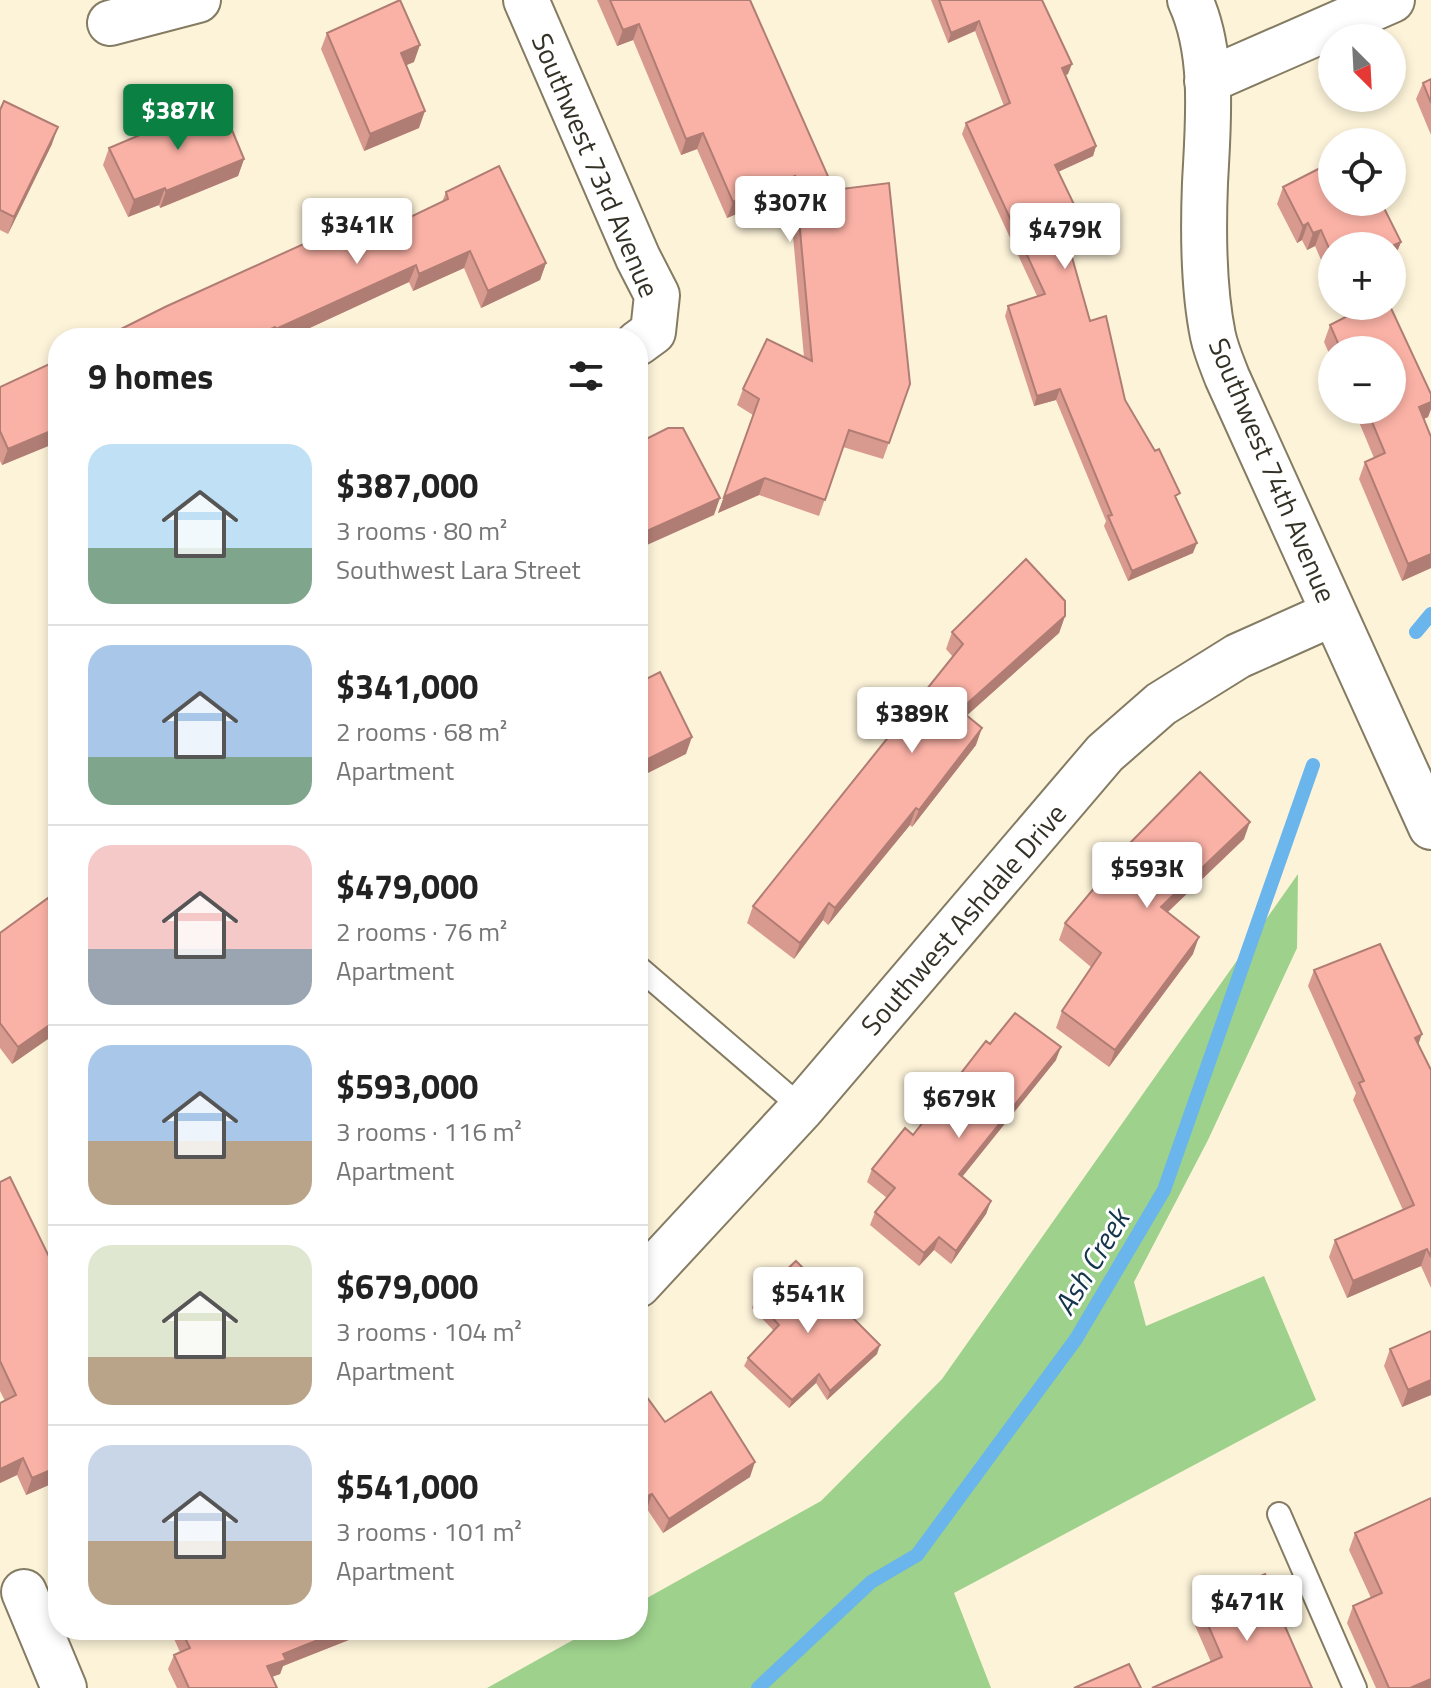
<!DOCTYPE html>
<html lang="en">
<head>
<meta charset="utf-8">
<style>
	:root { --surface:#fff; --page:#f6f6f6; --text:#222; --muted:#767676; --line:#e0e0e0; --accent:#0b8043 }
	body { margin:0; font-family:"Titillium Web",sans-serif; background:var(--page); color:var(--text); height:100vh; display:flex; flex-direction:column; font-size:30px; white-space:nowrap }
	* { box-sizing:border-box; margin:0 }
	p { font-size:26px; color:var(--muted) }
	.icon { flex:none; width:44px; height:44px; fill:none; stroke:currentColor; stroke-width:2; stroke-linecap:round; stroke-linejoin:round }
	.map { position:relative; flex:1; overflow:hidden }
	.sheet { position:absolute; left:48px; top:328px; width:600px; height:1312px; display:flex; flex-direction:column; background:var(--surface); border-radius:32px; box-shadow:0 4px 12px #0003 }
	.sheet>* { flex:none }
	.needle { width:52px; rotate:156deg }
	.tools { position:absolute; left:1318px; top:24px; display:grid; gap:16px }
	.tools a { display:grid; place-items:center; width:88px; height:88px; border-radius:50%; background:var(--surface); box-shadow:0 4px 12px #0003; font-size:40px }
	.price { position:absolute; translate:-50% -68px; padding:0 18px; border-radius:8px; background:#fff; color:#222; font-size:26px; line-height:52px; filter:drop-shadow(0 2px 4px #0008) }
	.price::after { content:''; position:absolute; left:50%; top:48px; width:24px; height:18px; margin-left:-12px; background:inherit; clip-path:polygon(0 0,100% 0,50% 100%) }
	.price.selected { background:var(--accent); color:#fff }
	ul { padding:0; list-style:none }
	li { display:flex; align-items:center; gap:24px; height:200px; padding:0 40px }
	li+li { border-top:2px solid var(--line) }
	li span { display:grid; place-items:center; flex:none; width:224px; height:160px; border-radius:24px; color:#555 }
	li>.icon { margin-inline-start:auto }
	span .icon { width:96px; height:96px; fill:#fffc; stroke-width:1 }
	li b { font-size:34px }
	h2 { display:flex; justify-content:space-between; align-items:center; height:96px; padding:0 40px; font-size:34px }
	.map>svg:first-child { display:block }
	.forest { fill:#9dd18c }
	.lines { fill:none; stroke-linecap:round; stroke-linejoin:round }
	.stream { stroke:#69b5ec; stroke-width:14 }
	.lane-casing { stroke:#847b63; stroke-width:26 }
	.street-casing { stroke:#847b63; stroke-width:48 }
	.lane { stroke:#fff; stroke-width:22 }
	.street { stroke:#fff; stroke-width:44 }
	.wall { fill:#d8998f }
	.shaded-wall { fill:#b07d74 }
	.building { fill:#fbb2a6; stroke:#b07d74; stroke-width:2 }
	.labels { text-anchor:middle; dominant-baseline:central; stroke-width:6; stroke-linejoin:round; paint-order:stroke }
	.street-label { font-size:28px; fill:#343126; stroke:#fff }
	.water-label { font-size:30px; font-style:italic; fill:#14354c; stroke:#fff }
</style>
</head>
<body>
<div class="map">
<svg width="1431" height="1688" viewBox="0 0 1431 1688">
	<rect width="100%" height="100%" fill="#fdf3d9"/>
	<path class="forest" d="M1298,874L1297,948L1208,1140L1134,1282L1146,1326L1264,1276L1316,1400L954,1593L991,1688H487L591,1630H638V1603L821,1501L942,1379Z"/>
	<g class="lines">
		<path class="stream" d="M1416,632L1431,614
			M758,1688L871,1582L917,1555L1076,1339L1164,1190L1313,765"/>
		<defs>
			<path id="lane" d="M638,967L802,1108
				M1279,1514L1355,1688"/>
			<path id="street" d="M526,0L638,258L657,295L653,332L638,343
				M1190,0C1215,54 1208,124 1205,183C1203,233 1203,287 1213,336C1216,350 1222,364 1227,377L1431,827
				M110,23L198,0
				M1207,81L1392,0
				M638,1285L802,1108L1105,753L1161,704L1238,656L1334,613
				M24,1592L64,1688"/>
		</defs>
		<use href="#lane" class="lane-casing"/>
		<use href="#street" class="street-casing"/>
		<use href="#lane" class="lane"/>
		<use href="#street" class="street"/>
	</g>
	<path class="wall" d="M597,0H750L910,384L883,459L843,447L819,516L759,495L718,513L753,415L737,405L743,389L804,357L789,192L727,218L697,149L681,155L633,40L617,46Z
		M931,0H1042L1068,74L1065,75L1096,146L1093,156L1058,172L1082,221L1078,231L1066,237L1090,321L1125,400L1177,501L1193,553L1128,581L1104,526L1106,521L1056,400L1034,406L1005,316L1008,306L1037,296L962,134L966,123L1004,106L975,31L948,43Z
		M327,33L414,62L406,65L419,128L364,151L321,49Z
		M1431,79V135L1416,99L1423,83Z
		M0,110L52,144L8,234L0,230Z
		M109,148L244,159L238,176L160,208L159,205L128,217L103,165Z
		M1283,187L1401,242L1394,259L1332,246V285L1315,246L1307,250L1302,240L1297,243L1277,204Z
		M446,192L546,263L540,280L481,308L464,268L413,291L409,282L288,338H107L116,334L117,331L350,246L442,202Z
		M1367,306H1390L1431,394V409L1428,417L1424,419L1431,437V568L1402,581L1359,479L1365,462L1374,458L1354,410H1392V350H1332V360L1324,342L1330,325Z
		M58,360V442L2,465L0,461V387Z
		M1065,616L1059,633L967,715L976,745L912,827L910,825L828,925L823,920L794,959L747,923L753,906L953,657L946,649L952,632Z
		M1244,839L1168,912L1193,954L1109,1067L1056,1028L1062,1011L1091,967L1059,940L1065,923L1127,849L1129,844Z
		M0,933L55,1001L58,1032L12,1064L0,1048Z
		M1314,970L1418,1045L1431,1070V1288L1421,1266L1347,1298L1329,1257L1335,1240L1403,1210L1353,1100L1356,1093L1308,986Z
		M990,1044L1056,1060L962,1177L991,1201L986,1214L951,1264L934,1250L919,1266L870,1225L875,1212L887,1198L867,1182L872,1169L913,1135Z
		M0,1182L58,1481L26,1495L17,1475L0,1483V1403L5,1401L0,1391Z
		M755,1299L877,1354L827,1400L816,1383L789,1408L744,1366L748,1358L774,1331L752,1308Z
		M1431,1331V1395L1402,1407L1384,1366L1390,1349Z
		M665,1422L750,1477L663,1533L647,1509Z
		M1355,1533L1431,1688H1376L1347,1623L1353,1606L1371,1598L1349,1550Z
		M1199,1604L1287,1623L1285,1627L1211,1662L1193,1621Z
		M170,1630H374L283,1666L280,1674L272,1677L277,1688H177L168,1669L174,1655L180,1652Z"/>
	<path class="shaded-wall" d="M979,21L975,31L948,43L951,33Z
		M639,24L633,40L617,46L623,30Z
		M420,45L414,62L395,70L401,53Z
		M1072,64L1068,74L1058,79L1062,68Z
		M425,111L419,128L364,151L370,134Z
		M58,127L52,144L8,234L14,217Z
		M703,133L697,149L681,155L686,139Z
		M1096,146L1093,156L1051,175L1055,165Z
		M244,159L238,176L160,208L166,191Z
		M795,176L789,192L727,218L733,202Z
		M165,188L159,205L128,217L134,200Z
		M1082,221L1078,231L1061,240L1064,229Z
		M1308,223L1302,240L1297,243L1303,226Z
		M1321,230L1315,246L1307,250L1313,233Z
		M1401,242L1394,259L1392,260V246Z
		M470,251L464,268L413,291L419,274Z
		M546,263L540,280L481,308L488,291Z
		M416,265L409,282L288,338H273L276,329Z
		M275,327L271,338H251Z
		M1060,389L1056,400L1034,406L1037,396Z
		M1431,402V409L1428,417L1412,424L1419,407Z
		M58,428V442L2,465L8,449Z
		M765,478L759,495L718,513L724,497Z
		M720,498L714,515L638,549V535Z
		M1197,543L1193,553L1128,581L1132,571Z
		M1431,554V568L1402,581L1408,564Z
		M1065,616L1059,633L954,727L960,710Z
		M982,728L976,745L912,827L919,810Z
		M692,737L686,754L638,778V764Z
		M916,808L910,825L828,925L835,908Z
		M1250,822L1244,839L1155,924L1161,907Z
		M829,903L823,920L794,959L800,943Z
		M1199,937L1193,954L1109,1067L1115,1050Z
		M58,986V998L43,1009L50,992Z
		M58,1019V1032L12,1064L18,1047Z
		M1422,1034L1416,1051L1415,1038Z
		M1061,1047L1056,1060L954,1187L959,1174Z
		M991,1201L986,1214L951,1264L956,1251Z
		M939,1237L934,1250L919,1266L924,1253Z
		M1427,1249L1421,1266L1347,1298L1353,1281Z
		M880,1345L877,1354L827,1400L830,1391Z
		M819,1374L816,1383L789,1408L792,1400Z
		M1431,1380V1395L1402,1407L1408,1390Z
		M23,1458L17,1475L0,1483V1469Z
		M755,1462L750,1477L663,1533L669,1519Z
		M58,1467V1481L26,1495L32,1478Z
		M652,1494L647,1509L638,1512V1500Z
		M343,1630H374L283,1666L280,1674L262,1680L267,1666L283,1654Z
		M1431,1679V1688H1410Z"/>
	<path class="building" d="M400,0L420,45L401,53L425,111L370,134L327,33Z
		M610,0H750L834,190L889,183L910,384L889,443L849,430L825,500L765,478L724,497L759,399L743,389L767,339L812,361L795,176L733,202L703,133L686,139L639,24L623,30Z
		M939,0H1042L1072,64L1062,68L1096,146L1055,165L1082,221L1064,229L1090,321L1106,316L1125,400L1155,451L1159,449L1180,493L1175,496L1197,543L1132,571L1108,516L1112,515L1060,389L1037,396L1008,306L1045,294L966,123L1010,103L979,21L951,33Z
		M1431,79V103L1423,83Z
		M4,101L58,127L14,217L0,210V110Z
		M220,101L244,159L166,191L165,188L134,200L109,148Z
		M1332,162V202H1381L1401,242L1392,246H1332V255L1321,230L1313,233L1308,223L1303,226L1283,187Z
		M499,166L546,263L488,291L470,251L419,274L416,265L276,329L275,327L251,338H107L118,333L117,331L165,307L341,227L350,246L448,199L446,192Z
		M1367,306H1390L1431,394V402L1419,407L1431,437V554L1408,564L1365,462L1385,453L1367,410H1392V350H1341L1330,325Z
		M58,360V428L8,449L0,431V387Z
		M668,428H683L720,498L638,535V443Z
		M1026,559L1065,601V616L960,710L982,728L919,810L916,808L835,908L829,903L800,943L753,906L963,644L952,632Z
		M660,672L692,737L638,764V683Z
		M1200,772L1250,822L1161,907L1199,937L1115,1050L1062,1011L1101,953L1065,923L1130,845L1129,844Z
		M48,898L58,912V986L50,992L58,1006V1019L18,1047L0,1023V933Z
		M1380,944L1422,1034L1415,1038L1431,1070V1257L1427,1249L1353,1281L1335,1240L1414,1205L1359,1083L1364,1081L1314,970Z
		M1015,1013L1061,1047L959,1174L991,1201L956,1251L939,1237L924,1253L875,1212L895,1188L872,1169L905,1128L913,1135L986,1041L990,1044Z
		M10,1177L58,1275V1467L32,1478L23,1458L0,1469V1403L16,1395L0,1361V1182Z
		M796,1261L880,1345L830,1391L819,1374L792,1400L748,1358L779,1325L755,1299Z
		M1431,1331V1380L1408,1390L1390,1349Z
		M711,1392L755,1462L669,1519L652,1494L638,1500V1402L646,1396L665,1422Z
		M1431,1498V1679L1410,1688H1389L1353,1606L1382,1593L1355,1533Z
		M1265,1574L1287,1623L1284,1624L1312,1688H1152L1222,1657L1199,1604Z
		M181,1630H343L283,1654L286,1660L267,1666L277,1688H189L174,1655L190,1648Z
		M1129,1664L1141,1688H1074Z"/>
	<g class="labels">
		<g class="street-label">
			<text transform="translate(596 165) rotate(67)">Southwest 73rd Avenue</text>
			<text transform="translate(1273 470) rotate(67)">Southwest 74th Avenue</text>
			<text transform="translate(963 919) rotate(-49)">Southwest Ashdale Drive</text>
		</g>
		<g class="water-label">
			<text transform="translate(1091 1262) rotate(-59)">Ash Creek</text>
		</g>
	</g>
</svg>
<div class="tools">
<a><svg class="needle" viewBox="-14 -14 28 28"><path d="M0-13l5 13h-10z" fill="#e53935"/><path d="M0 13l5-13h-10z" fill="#767676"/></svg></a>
<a><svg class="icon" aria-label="locate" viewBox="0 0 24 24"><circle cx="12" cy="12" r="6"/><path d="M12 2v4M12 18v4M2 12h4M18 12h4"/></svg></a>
<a>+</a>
<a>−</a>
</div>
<b class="price selected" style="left:178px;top:152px">$387K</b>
<b class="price" style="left:790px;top:244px">$307K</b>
<b class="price" style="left:357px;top:266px">$341K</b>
<b class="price" style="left:1065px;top:271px">$479K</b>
<b class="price" style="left:912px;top:755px">$389K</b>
<b class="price" style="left:1147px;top:910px">$593K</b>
<b class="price" style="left:959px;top:1140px">$679K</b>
<b class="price" style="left:808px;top:1335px">$541K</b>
<b class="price" style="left:1247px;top:1643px">$471K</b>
<section class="sheet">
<h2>9 homes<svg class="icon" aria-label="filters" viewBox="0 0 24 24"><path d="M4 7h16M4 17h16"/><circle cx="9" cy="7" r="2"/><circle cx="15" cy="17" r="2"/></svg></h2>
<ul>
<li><span style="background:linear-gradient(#bfe0f5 65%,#7fa58c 0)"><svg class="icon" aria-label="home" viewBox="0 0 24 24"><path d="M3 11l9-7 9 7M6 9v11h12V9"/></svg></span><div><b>$387,000</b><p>3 rooms · 80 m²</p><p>Southwest Lara Street</p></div></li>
<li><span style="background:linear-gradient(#a9c7e8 70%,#7fa58c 0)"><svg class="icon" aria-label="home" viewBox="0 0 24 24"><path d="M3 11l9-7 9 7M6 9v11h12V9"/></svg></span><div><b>$341,000</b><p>2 rooms · 68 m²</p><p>Apartment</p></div></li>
<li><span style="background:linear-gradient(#f6c9c9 65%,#9aa5b1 0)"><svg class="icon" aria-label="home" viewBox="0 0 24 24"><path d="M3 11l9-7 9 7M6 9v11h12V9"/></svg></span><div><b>$479,000</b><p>2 rooms · 76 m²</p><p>Apartment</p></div></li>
<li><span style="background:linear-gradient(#a9c7e8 60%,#b9a48a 0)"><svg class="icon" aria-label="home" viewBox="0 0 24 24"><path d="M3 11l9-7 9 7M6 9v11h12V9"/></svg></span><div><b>$593,000</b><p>3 rooms · 116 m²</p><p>Apartment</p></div></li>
<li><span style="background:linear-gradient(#dfe7d0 70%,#b9a48a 0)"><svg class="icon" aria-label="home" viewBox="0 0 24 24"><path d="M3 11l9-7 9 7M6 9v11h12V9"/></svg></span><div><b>$679,000</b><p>3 rooms · 104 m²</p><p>Apartment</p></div></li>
<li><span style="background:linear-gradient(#c9d6e8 60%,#b9a48a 0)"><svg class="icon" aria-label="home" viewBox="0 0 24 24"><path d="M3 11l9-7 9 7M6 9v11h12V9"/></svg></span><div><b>$541,000</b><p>3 rooms · 101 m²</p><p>Apartment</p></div></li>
</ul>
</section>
</div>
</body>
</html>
